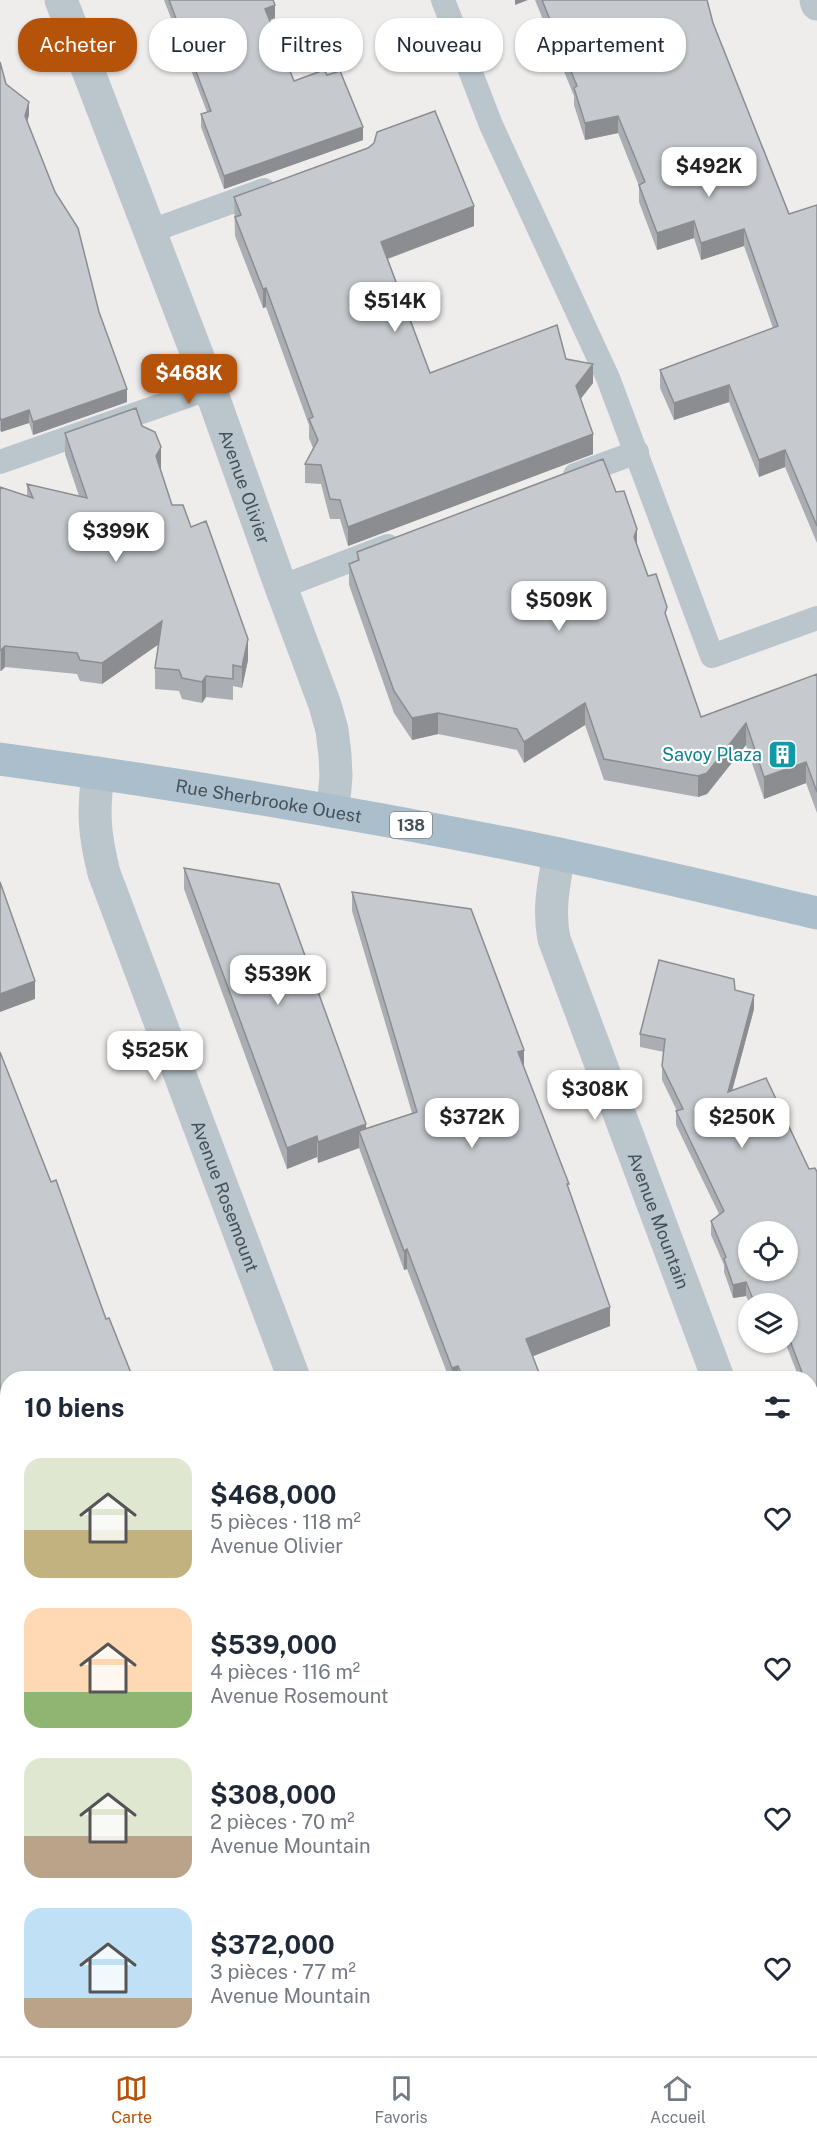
<!DOCTYPE html>
<html lang="fr">
<head>
<meta charset="utf-8">
<style>
	:root { --surface:#fff; --page:#f6f6f7; --text:#1f2937; --muted:#747a83; --line:#e0e1e3; --accent:#b45309 }
	body { margin:0; font-family:"Public Sans",sans-serif; background:var(--page); color:var(--text); height:100vh; display:flex; flex-direction:column; font-size:22px; white-space:nowrap }
	* { box-sizing:border-box; margin:0 }
	p { font-size:20px; color:var(--muted) }
	.icon { flex:none; width:33px; height:33px; fill:none; stroke:currentColor; stroke-width:2; stroke-linecap:round; stroke-linejoin:round }
	.map { position:relative; flex:1; overflow:hidden }
	.panel { position:absolute; left:0px; top:1371px; width:818px; height:686px; display:flex; flex-direction:column; background:var(--surface); border-radius:24px 24px 0 0; box-shadow:0 2px 4px #0004 }
	.panel>* { flex:none }
	.hud { position:absolute; left:18px; top:18px; width:782px; height:54px; display:flex; gap:12px }
	.tools { position:absolute; left:738px; top:1221px; display:grid; gap:12px }
	.tools a { display:grid; place-items:center; width:60px; height:60px; border-radius:50%; background:var(--surface); box-shadow:0 2px 4px #0004; font-size:30px }
	.price { position:absolute; translate:-50% -51px; padding:0 14px; border-radius:12px; background:#fff; color:#222; font-size:20px; line-height:39px; filter:drop-shadow(0 2px 3px #0008) }
	.price::after { content:''; position:absolute; left:50%; top:36px; width:18px; height:14px; margin-left:-9px; background:inherit; clip-path:polygon(0 0,100% 0,50% 100%) }
	.price.active { background:var(--accent); color:#fff }
	ul { padding:0; list-style:none }
	li { display:flex; align-items:center; gap:18px; height:150px; padding:0 24px }
	li span { display:grid; place-items:center; flex:none; width:168px; height:120px; border-radius:18px; color:#555 }
	li>.icon { margin-inline-start:auto }
	span .icon { width:72px; height:72px; fill:#fffc; stroke-width:1 }
	li b { font-size:26px }
	h2 { display:flex; justify-content:space-between; align-items:center; height:72px; padding:0 24px; font-size:26px }
	.tag { padding:0 21px; border-radius:24px; background:var(--surface); box-shadow:0 2px 4px #0004; font-size:21px; line-height:54px }
	.tag.active { background:var(--accent); color:#fff }
	.menu { display:flex; justify-content:space-around; align-items:center; height:84px; border-top:2px solid var(--line); background:var(--surface); font-size:16px; color:var(--muted) }
	.menu a { display:grid; justify-items:center; gap:3px }
	.menu .active { color:var(--accent) }
	.map>svg:first-child { display:block }
	.lines { fill:none; stroke-linecap:round; stroke-linejoin:round }
	.service { stroke:#bac5cc; stroke-width:24 }
	.minor { stroke:#bac5cc; stroke-width:33 }
	.primary { stroke:#abbecb; stroke-width:33 }
	.wall { fill:#aaaeb2 }
	.shaded-wall { fill:#8b8d91 }
	.building { fill:#c6cacf; stroke:#8b8d91; stroke-width:1.5; fill-rule:evenodd }
	.labels { text-anchor:middle; dominant-baseline:central; stroke-width:4.5; stroke-linejoin:round; paint-order:stroke }
	.shield { fill:#fff; stroke:#7d858b; stroke-width:1.5 }
	.shield-label { font-size:16px; font-weight:bold; fill:#455159 }
	.street-label { font-size:18px; fill:#455159; stroke:#fff }
	.culture-label { font-size:18px; fill:#0d838f; stroke:#fff; text-anchor:end }
</style>
</head>
<body>
<div class="map">
<svg width="817" height="2056" viewBox="0 0 817 2056">
	<rect width="100%" height="100%" fill="#efecec"/>
	<g class="lines">
		<path class="service" d="M443,0L491,125L608,378L712,656L817,618
			M151,231L264,190
			M0,462L210,388
			M575,475L637,452
			M281,587L388,546
			M0,1937L8,1934"/>
		<g class="minor">
			<path id="s1" d="M61,0L210,388L281,587L325,705L332,730L335,755L336,776L333,811"/>
			<path d="M816,0L817,4"/>
			<path id="s2" d="M98,773C93,813 94,833 104,873L294,1378"/>
			<path id="s3" d="M559,854C554,884 548,909 554,939L718,1378"/>
			<path d="M810,1618L817,1636"/>
			<path d="M0,1733L8,1754"/>
			<path d="M112,2049L115,2056"/>
			<path d="M539,2049L541,2056"/>
		</g>
		<path class="primary" id="s4" d="M0,759C174,783 348,812 520,846C619,866 718,890 817,913"/>
	</g>
	<path class="wall" d="M164,0H273L275,18L270,20L294,81L363,140L224,189L201,127V114L207,112Z
		M535,0H707L713,23L789,214L817,205V543L785,467L759,477L729,402L674,420L660,388V370L773,328L744,246L701,260L694,238L657,250L639,202V186L618,133L585,140L574,105V96Z
		M0,62L6,84L29,115L27,122L99,312L127,402L33,435L29,423L1,432L0,430Z
		M234,197L474,226L388,259L430,373L566,359L593,383L580,399L593,454L348,546L340,519H330L321,484L305,483V464L313,448L309,438V425L266,307L263,308L235,236Z
		M142,426L161,468L160,470L172,505L191,527L248,660L242,688L233,686V700L206,697L202,703L182,699L179,691L155,689V668L158,644L102,684L80,681L77,674L5,667L1,671H0V487L27,496V484L79,496L65,454V433Z
		M637,545L648,576L667,620L701,717L817,674V813L806,783L764,799L746,745L707,794L698,797L604,780L585,725L524,763L517,750L438,734L412,740L394,713L349,585V564L357,561V552Z
		M184,868L366,1128L412,1113L352,911V892L524,1068L569,1190L610,1326L532,1356L541,1378H449L407,1269L404,1270L359,1148L318,1163L317,1157L287,1169L184,889Z
		M735,990L754,1009L732,1091L809,1169L817,1172V1428L810,1409V1378H799L785,1342H788V1304H750L746,1296L733,1298L724,1272V1265L711,1235V1221L719,1214L676,1125V1111H677L662,1080V1066L664,1052L640,1047V1034Z
		M8,1532V1612L6,1607L0,1609V1535Z
		M161,2049H232L214,2056H165Z
		M654,2049H706L686,2056H656Z
		M729,2049H807L810,2056H732Z"/>
	<path class="shaded-wall" d="M515,0H528L515,5Z
		M275,5V18L265,22V9Z
		M29,102V115L25,129V116Z
		M618,116V133L585,140V123Z
		M363,127V140L224,189V176Z
		M474,206V226L381,261V242Z
		M694,221V238L657,250V233Z
		M744,229V246L701,260V243Z
		M266,288V307L263,308V289Z
		M593,364V383L576,405V386Z
		M729,385V402L674,420V403Z
		M127,389V402L33,435V422Z
		M29,410V423L1,432V420Z
		M593,434V454L348,546V527Z
		M161,447V468L156,477V456Z
		M785,450V467L759,477V460Z
		M637,529V550L634,537Z
		M162,621V642L102,684V663Z
		M248,639V660L242,688V667Z
		M5,646V667L1,671V650Z
		M206,676V697L202,703V682Z
		M585,703V725L524,763V742Z
		M438,713V734L412,740V718Z
		M746,723V745L707,794L698,797V776Z
		M806,762V783L764,799V777Z
		M35,981V999L0,1012V994Z
		M754,995V1009L728,1106V1092Z
		M524,1050V1069L518,1052Z
		M366,1124V1145L359,1131V1148L318,1163V1142Z
		M317,1136V1157L287,1169V1148Z
		M407,1249V1269L404,1270V1251Z
		M746,1282V1296L733,1298V1285Z
		M610,1307V1326L526,1359V1339Z
		M458,1366V1378H452V1368Z
		M8,1452V1469L0,1472V1454Z
		M6,1589V1607L0,1609V1591Z
		M188,2049H232L214,2056H173V2055Z
		M659,2049H674V2056H659Z
		M678,2049H706L686,2056H677Z"/>
	<path class="building" d="M169,0H273L275,5L265,9L294,81L324,70L327,75L340,71L363,127L224,176L201,114L211,111Z
		M542,0H707L713,23L789,214L817,205V526L785,450L759,460L729,385L674,403L660,370L778,326L744,229L701,243L694,221L657,233L639,185L645,182L618,116L585,123L574,88L577,86Z
		M0,62L6,84L29,102L25,116L55,192L78,228L99,312L127,389L33,422L29,410L1,420L0,417Z
		M435,111L474,206L381,242L430,373L557,325L566,359L593,364L576,386L593,434L348,527L340,500L330,499L321,465L305,464L318,440L309,419L313,417L266,288L263,289L235,217L241,215L234,197L368,148L374,143L377,132Z
		M136,408L142,426L155,432L161,447L156,456L172,505H183L191,527L206,521L248,639L242,667L233,665V679L206,676L202,682L182,678L179,670L155,668L162,621L102,663L80,660L77,653L5,646L1,650H0V487L33,498L27,484L87,498L65,433Z
		M603,459L616,492L624,491L637,529L634,537L648,576L656,574L667,607L665,613L701,717L817,674V792L806,762L764,777L746,723L707,773L698,776L604,759L585,703L524,742L517,729L438,713L412,718L394,691L349,564L359,560L357,552Z
		M184,868L279,884L366,1124L318,1142L317,1136L287,1148Z
		M0,882L35,981L0,994Z
		M352,892L471,909L524,1050L518,1052L569,1184H567L610,1307L526,1339L541,1378H463L458,1366L452,1368L407,1249L404,1251L359,1131L417,1112Z
		M659,960L734,979L735,990L754,995L728,1092L766,1078L809,1169L815,1168L817,1172V1414L810,1395V1378H804L788,1335V1304H755L746,1282L733,1285L724,1259L726,1257L711,1221L724,1211L676,1111L683,1109L662,1066L665,1039L640,1034ZM748,1232H788V1270H748Z
		M0,1052L51,1182L56,1180L106,1319L109,1318L133,1378H8V1452L0,1454Z
		M8,1532V1594L6,1589L0,1591V1535Z
		M0,1994L8,2014V2049H20L23,2056H0Z
		M170,2049H188L173,2055Z
		M736,2049H807L810,2056H738Z"/>
	<defs>
		<symbol id="building-square" viewBox="-11 -11 22 22"><rect x="-9" y="-9" width="18" height="18" rx="4" fill="#0f9aa8" stroke="#fff"/><path d="M-4-6H4V6H1V3H-1V6H-4ZM-2.5-4.3h1.7v1.8h-1.7ZM.8-4.3h1.7v1.8H.8ZM-2.5-1h1.7V.8h-1.7ZM.8-1h1.7V.8H.8Z" fill="#fff"/></symbol>
	</defs>
	<g fill-rule="evenodd">
		<use href="#building-square" x="766" y="738" width="33" height="33"/>
	</g>
	<g class="labels">
		<rect class="shield" x="390" y="812" width="42" height="26" rx="4.5"/>
		<g class="shield-label">
			<text x="411" y="825">138</text>
		</g>
		<g class="street-label">
			<text stroke="none"><textPath href="#s1" startOffset="520">Avenue Olivier</textPath></text>
			<text stroke="none"><textPath href="#s4" startOffset="272">Rue Sherbrooke Ouest</textPath></text>
			<text stroke="none"><textPath href="#s2" startOffset="446">Avenue Rosemount</textPath></text>
			<text stroke="none"><textPath href="#s3" startOffset="386">Avenue Mountain</textPath></text>
		</g>
		<g class="culture-label">
			<text x="762" y="754">Savoy Plaza</text>
		</g>
	</g>
</svg>
<div class="tools">
<a><svg class="icon" aria-label="locate" viewBox="0 0 24 24"><circle cx="12" cy="12" r="6"/><path d="M12 2v4M12 18v4M2 12h4M18 12h4"/></svg></a>
<a><svg class="icon" aria-label="layers" viewBox="0 0 24 24"><path d="M12 4l9 5-9 5-9-5zM3 14l9 5 9-5"/></svg></a>
</div>
<b class="price" style="left:709px;top:198px">$492K</b>
<b class="price" style="left:395px;top:333px">$514K</b>
<b class="price active" style="left:189px;top:405px">$468K</b>
<b class="price" style="left:116px;top:563px">$399K</b>
<b class="price" style="left:559px;top:632px">$509K</b>
<b class="price" style="left:278px;top:1006px">$539K</b>
<b class="price" style="left:155px;top:1082px">$525K</b>
<b class="price" style="left:595px;top:1121px">$308K</b>
<b class="price" style="left:472px;top:1149px">$372K</b>
<b class="price" style="left:742px;top:1149px">$250K</b>
<div class="hud">
<a class="tag active">Acheter</a>
<a class="tag">Louer</a>
<a class="tag">Filtres</a>
<a class="tag">Nouveau</a>
<a class="tag">Appartement</a>
</div>
<section class="panel">
<h2>10 biens<svg class="icon" aria-label="filters" viewBox="0 0 24 24"><path d="M4 7h16M4 17h16"/><circle cx="9" cy="7" r="2"/><circle cx="15" cy="17" r="2"/></svg></h2>
<ul>
<li><span style="background:linear-gradient(#dfe7d0 60%,#c2b280 0)"><svg class="icon" aria-label="home" viewBox="0 0 24 24"><path d="M3 11l9-7 9 7M6 9v11h12V9"/></svg></span><div><b>$468,000</b><p>5 pièces · 118 m²</p><p>Avenue Olivier</p></div><svg class="icon" aria-label="heart" viewBox="0 0 24 24"><path d="M12 20l-8-8c-3-5 5-10 8-4 3-6 11-1 8 4z"/></svg></li>
<li><span style="background:linear-gradient(#ffd9b3 70%,#8fb573 0)"><svg class="icon" aria-label="home" viewBox="0 0 24 24"><path d="M3 11l9-7 9 7M6 9v11h12V9"/></svg></span><div><b>$539,000</b><p>4 pièces · 116 m²</p><p>Avenue Rosemount</p></div><svg class="icon" aria-label="heart" viewBox="0 0 24 24"><path d="M12 20l-8-8c-3-5 5-10 8-4 3-6 11-1 8 4z"/></svg></li>
<li><span style="background:linear-gradient(#dfe7d0 65%,#b9a48a 0)"><svg class="icon" aria-label="home" viewBox="0 0 24 24"><path d="M3 11l9-7 9 7M6 9v11h12V9"/></svg></span><div><b>$308,000</b><p>2 pièces · 70 m²</p><p>Avenue Mountain</p></div><svg class="icon" aria-label="heart" viewBox="0 0 24 24"><path d="M12 20l-8-8c-3-5 5-10 8-4 3-6 11-1 8 4z"/></svg></li>
<li><span style="background:linear-gradient(#bfe0f5 75%,#b9a48a 0)"><svg class="icon" aria-label="home" viewBox="0 0 24 24"><path d="M3 11l9-7 9 7M6 9v11h12V9"/></svg></span><div><b>$372,000</b><p>3 pièces · 77 m²</p><p>Avenue Mountain</p></div><svg class="icon" aria-label="heart" viewBox="0 0 24 24"><path d="M12 20l-8-8c-3-5 5-10 8-4 3-6 11-1 8 4z"/></svg></li>
</ul>
</section>
</div>
<nav class="menu">
<a class="active"><svg class="icon" aria-label="map" viewBox="0 0 24 24"><path d="M3 6l6-2 6 2 6-2v14l-6 2-6-2-6 2zM9 4v14M15 6v14"/></svg>Carte</a>
<a><svg class="icon" aria-label="saved" viewBox="0 0 24 24"><path d="M7 4h10v16l-5-4-5 4z"/></svg>Favoris</a>
<a><svg class="icon" aria-label="home" viewBox="0 0 24 24"><path d="M3 11l9-7 9 7M6 9v11h12V9"/></svg>Accueil</a>
</nav>
</body>
</html>
